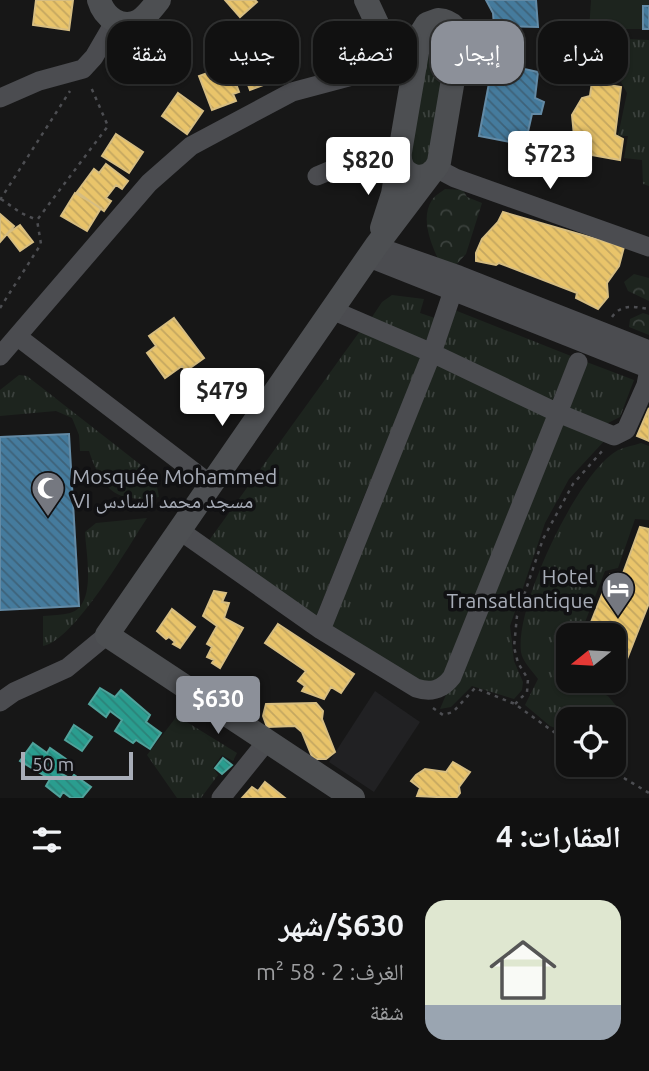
<!DOCTYPE html>
<html lang="ar">
<head>
<meta charset="utf-8">
<style>
	:root { --surface:#111; --page:#1e1f1f; --text:#f1f3f6; --muted:#9c9d9f; --line:#303131; --accent:#8c9099 }
	body { margin:0; font-family:Ubuntu,"Noto Naskh Arabic",sans-serif; background:var(--page); color:var(--text); direction:rtl; height:100vh; display:flex; flex-direction:column; font-size:26px; white-space:nowrap }
	* { box-sizing:border-box; margin:0 }
	p { font-size:23px; color:var(--muted) }
	.icon { flex:none; width:38px; height:38px; fill:none; stroke:currentColor; stroke-width:2; stroke-linecap:round; stroke-linejoin:round }
	.map { position:relative; height:798px; overflow:hidden; direction:ltr }
	.details { display:flex; flex-direction:column; background:var(--surface); flex:1 }
	.details>* { flex:none }
	.top-card { position:absolute; left:21px; top:21px; width:607px; height:63px; direction:rtl; display:flex; gap:14px }
	.needle { width:46px; rotate:252deg }
	.tools { position:absolute; left:556px; top:623px; display:grid; gap:14px }
	.tools a { display:grid; place-items:center; width:70px; height:70px; border-radius:14px; background:var(--surface); box-shadow:0 2px 5px #0004,0 0 0 2px var(--line); font-size:35px }
	.scale { position:absolute; left:21px; bottom:18px; width:112px; box-sizing:border-box; padding-left:7px; border:4px solid #a8adb8; border-top:0; font-size:19px; line-height:24px; white-space:nowrap; color:#a8adb8; -webkit-text-stroke:5px #111113; paint-order:stroke }
	.price { position:absolute; translate:-50% -60px; padding:0 16px; border-radius:7px; background:#fff; color:#222; font-size:23px; line-height:46px; filter:drop-shadow(0 2px 4px #0008) }
	.price::after { content:''; position:absolute; left:50%; top:42px; width:21px; height:16px; margin-left:-10px; background:inherit; clip-path:polygon(0 0,100% 0,50% 100%) }
	.price.on { background:var(--accent); color:#fff }
	ul { padding:0; list-style:none }
	li { display:flex; align-items:center; gap:21px; height:175px; padding:0 28px }
	li+li { border-top:2px solid var(--line) }
	li span { display:grid; place-items:center; flex:none; width:196px; height:140px; border-radius:21px; color:#555 }
	li>.icon { margin-inline-start:auto }
	span .icon { width:84px; height:84px; fill:#fffc; stroke-width:1 }
	li b { font-size:30px }
	h2 { display:flex; justify-content:space-between; align-items:center; height:84px; padding:0 28px; font-size:30px }
	.pill { padding:0 24px; border-radius:21px; background:var(--surface); box-shadow:0 2px 5px #0004,0 0 0 2px var(--line); font-size:24px; line-height:63px }
	.pill.on { background:var(--accent); color:#fff }
	.map>svg:first-child { display:block }
	.built { fill:#212123 }
	.grass { fill:url(#grass-tufts) }
	.forest { fill:url(#forest-crowns) }
	.garden { fill:#1d241e }
	.homes { fill:url(#homes-back-hatch); stroke:#d6bd81; stroke-width:2 }
	.schools { fill:url(#schools-back-hatch); stroke:#50a29b; stroke-width:2 }
	.public { fill:url(#public-back-hatch); stroke:#638aa5; stroke-width:2 }
	.lines { fill:none; stroke-linecap:round; stroke-linejoin:round }
	.path { stroke:#4d4e52; stroke-width:2.5; stroke-dasharray:3.5 5; stroke-linecap:butt }
	.minor { stroke:#4b4c50; stroke-width:19 }
	.major { stroke:#4d4f52; stroke-width:24 }
	.labels { text-anchor:middle; dominant-baseline:central; stroke-width:7; stroke-linejoin:round; paint-order:stroke }
	.poi-label { font-size:21px; fill:#a8adb8; stroke:#111113; text-anchor:start }
</style>
</head>
<body>
<div class="map">
<svg width="649" height="798" viewBox="0 0 649 798">
	<defs>
		<pattern id="grass-tufts" width="24" height="20" patternUnits="userSpaceOnUse" patternTransform="scale(1.75)"><rect width="24" height="20" fill="#1d241e"/><path d="M3 7l-1-3M5 7V3M7 7l1-3M15 17l-1-3M17 17v-4M19 17l1-3" fill="none" stroke="#3b413d"/></pattern>
		<pattern id="forest-crowns" width="20" height="18" patternUnits="userSpaceOnUse" patternTransform="scale(1.75)"><rect width="20" height="18" fill="#1d241e"/><path d="M2 6a3 3 0 1 1 6 0M12 15a3 3 0 1 1 6 0" fill="none" stroke="#3b413d"/></pattern>
		<pattern id="homes-back-hatch" width="6" height="6" patternUnits="userSpaceOnUse" patternTransform="scale(1.75)"><rect width="6" height="6" fill="#e9c46a"/><path d="M-1 5l2 2M0 0l6 6M5-1l2 2" fill="none" stroke="#c4a760"/></pattern>
		<pattern id="schools-back-hatch" width="6" height="6" patternUnits="userSpaceOnUse" patternTransform="scale(1.75)"><rect width="6" height="6" fill="#2a9d8f"/><path d="M-1 5l2 2M0 0l6 6M5-1l2 2" fill="none" stroke="#2c8379"/></pattern>
		<pattern id="public-back-hatch" width="6" height="6" patternUnits="userSpaceOnUse" patternTransform="scale(1.75)"><rect width="6" height="6" fill="#457b9d"/><path d="M-1 5l2 2M0 0l6 6M5-1l2 2" fill="none" stroke="#3e6279"/></pattern>
	</defs>
	<rect width="100%" height="100%" fill="#171717"/>
	<path class="built" d="M375,691L420,722L374,792L329,762Z"/>
	<path class="grass" d="M433,31L449,34L430,159L418,168L408,155Z
		M628,39L649,40V186L643,184L642,160L624,158L628,136H618L627,93L621,82Z
		M392,295L424,299L420,313L435,318L425,343L368,323L382,302Z
		M452,309L571,356L551,404L437,353Z
		M360,331L424,354L365,494L314,622L205,546Z
		M436,361L551,415L444,677L423,689L330,631Z
		M584,361L634,380L620,417L602,426L563,412Z
		M19,375L27,376L155,476L159,497C116,504 102,490 89,451H80L79,435L72,418L56,411L0,416V390Z
		M561,421L607,438L569,479L545,523L510,626L514,661L523,682L522,690L514,699L472,686L451,707L440,709Z
		M641,443L649,446V520L635,519L618,568L605,571L580,635H569V666L565,678L608,696L618,708L591,719H569V733L550,726L525,705L538,679C533,672 522,661 521,652C515,606 576,477 615,452C622,447 633,446 641,443Z
		M147,518C128,547 75,640 43,646V616C52,615 62,615 70,613C97,605 86,554 85,532L96,523Z
		M177,716L237,753L233,761L222,755L213,767L218,775L201,798H177L147,755Z"/>
	<path class="forest" d="M445,189L463,190L467,197L482,203L466,254L453,268L439,261C431,244 420,218 432,200C434,196 441,192 445,189Z
		M634,274L649,278V301L628,291L624,282Z
		M643,313L649,315V335L629,327L630,319Z"/>
	<path class="garden" d="M591,0H649V29H589Z"/>
	<path class="homes" d="M36,0H73L69,30L33,25Z
		M225,0H255L257,2L240,17Z
		M282,37L296,73L250,90L237,56Z
		M596,42L595,66H577L579,59L570,57L569,50L577,49L579,43Z
		M229,65L239,92L233,94L236,101L212,110L199,76Z
		M592,82L621,87L615,135L623,139L620,160L580,153L581,138L574,136L572,115L582,98L590,96Z
		M178,93L203,111L187,134L162,116Z
		M116,134L143,152L129,173L102,156Z
		M106,164L128,181L122,189L116,185L106,198L111,201L104,211L77,192L94,169L99,173Z
		M75,193L101,208L87,231L61,216Z
		M503,212L624,247L619,266L607,283L608,297L598,309L576,298L577,293L499,263L496,265L476,261V253L482,239L498,222Z
		M0,214L14,226L0,242Z
		M20,225L33,242L20,251L7,234Z
		M174,318L204,358L186,371L182,366L165,378L147,353L156,346L149,336Z
		M649,408V441L637,436Z
		M640,527L649,529V603L614,692L584,681H614V635H586L610,574L622,576Z
		M214,591L226,593L222,602L229,603L224,618L243,628L220,668L212,663L214,660L207,657L212,647L207,644L217,626L203,616Z
		M172,609L195,627L180,648L173,644L175,642L169,637L166,639L157,631Z
		M278,624L354,674L341,693L331,687L324,699L302,691L305,686L298,681L306,671L265,643Z
		M316,703L323,711L322,719L335,752L326,759H313L302,732L295,726L267,727L263,716L266,704Z
		M453,762L470,772L459,787L460,793L456,798L417,796L420,788L411,781L416,775L425,769L446,772Z
		M265,782L285,798H242L252,787L258,791Z"/>
	<path class="schools" d="M100,688L115,697L121,690L150,715L146,722L161,733L150,749L136,740L133,743L115,731L122,720L110,711L106,717L89,704Z
		M74,725L92,737L82,751L65,740Z
		M33,743L47,753L50,748L66,759L58,772L71,779L74,775L91,787L82,798H71L63,792L60,797L46,786L50,779L20,761Z
		M223,758L232,765L222,774L215,768Z"/>
	<path class="public" d="M486,0H536L538,27L494,26L493,13Z
		M643,6H649V29H643Z
		M493,62L538,72L535,98L544,102L541,114H532L525,145L479,136Z
		M69,434L79,606L0,610V437Z"/>
	<g class="lines">
		<path class="path" d="M1,199L21,213L37,220
			M0,200L70,91
			M0,308L41,244L37,220L108,126L90,85
			M612,317C622,303 634,307 649,309
			M515,704L527,692L528,679L518,663L514,647L517,616L543,539L573,484L603,450
			M433,708L443,715L453,712L475,688L515,704L569,743
			M614,720L622,714
			M602,765L649,793"/>
		<path class="minor" d="M0,98L39,81L83,69L94,57L115,21
			M436,168L455,178L649,247
			M317,176L374,152H400
			M376,246L459,275L649,350
			M369,258L649,369
			M332,310L432,353L456,282
			M18,337L210,484
			M432,353L558,413L452,677C442,690 431,693 416,688L321,630Z
			M0,356L149,183L191,146L292,92L401,63
			M578,362L558,413L614,436L626,430L646,385L649,369
			M179,530L321,630
			M0,702L14,692L67,668L107,635
			M221,798L267,741"/>
		<path class="major" d="M99,0C104,17 121,30 139,21C147,16 153,7 159,0
			M366,0L388,47L401,63L415,66
			M438,20C452,21 460,30 459,44L439,162C429,186 397,179 400,152L420,35L427,24Z
			M382,228L393,194L399,158
			M353,798L107,635L376,246L432,172"/>
	</g>
	<defs>
		<symbol id="mosque-pin" viewBox="-11 -11 22 30"><path d="M0 17L-7.5 6A9.5 9.5 0 1 1 7.5 6Z" fill="#757880" stroke="#111113"/><path d="M3.5-4.9A6 6 0 1 0 3.5 4.9A5 5 0 1 1 3.5-4.9Z" fill="#fff"/></symbol>
		<symbol id="hotel-pin" viewBox="-11 -11 22 30"><path d="M0 17L-7.5 6A9.5 9.5 0 1 1 7.5 6Z" fill="#757880" stroke="#111113"/><path d="M-6-4.5h1.5V1H6V5H4.5V3h-9V5H-6ZM-4 0a1.8 1.8 0 1 1 3.6 0ZM.5 0V-2.5h3Q6-2.5 6 0Z" fill="#fff"/></symbol>
	</defs>
	<g fill-rule="evenodd">
		<use href="#mosque-pin" x="29" y="469" width="38" height="52"/>
		<use href="#hotel-pin" x="599" y="569" width="38" height="52"/>
	</g>
	<g class="labels">
		<g class="poi-label">
			<text x="72" y="476">Mosquée Mohammed<tspan x="72" dy="24">VI مسجد محمد السادس</tspan></text>
			<text x="594" y="576" text-anchor="end">Hotel<tspan x="594" dy="24">Transatlantique</tspan></text>
		</g>
	</g>
</svg>
<div class="tools">
<a><svg class="needle" viewBox="-14 -14 28 28"><path d="M0-13l5 13h-10z" fill="#e53935"/><path d="M0 13l5-13h-10z" fill="#9c9d9f"/></svg></a>
<a><svg class="icon" aria-label="locate" viewBox="0 0 24 24"><circle cx="12" cy="12" r="6"/><path d="M12 2v4M12 18v4M2 12h4M18 12h4"/></svg></a>
</div>
<div class="scale">50 m</div>
<b class="price" style="left:550px;top:191px">$723</b>
<b class="price" style="left:368px;top:197px">$820</b>
<b class="price" style="left:222px;top:428px">$479</b>
<b class="price on" style="left:218px;top:736px">$630</b>
<div class="top-card">
<a class="pill">شراء</a>
<a class="pill on">إيجار</a>
<a class="pill">تصفية</a>
<a class="pill">جديد</a>
<a class="pill">شقة</a>
</div>
</div>
<section class="details">
<h2>العقارات: 4<svg class="icon" aria-label="filters" viewBox="0 0 24 24"><path d="M4 7h16M4 17h16"/><circle cx="9" cy="7" r="2"/><circle cx="15" cy="17" r="2"/></svg></h2>
<ul>
<li><span style="background:linear-gradient(#dfe7d0 75%,#9aa5b1 0)"><svg class="icon" aria-label="home" viewBox="0 0 24 24"><path d="M3 11l9-7 9 7M6 9v11h12V9"/></svg></span><div><b>$630/شهر</b><p>الغرف: 2 · 58 m²</p><p>شقة</p></div></li>
</ul>
</section>
</body>
</html>
